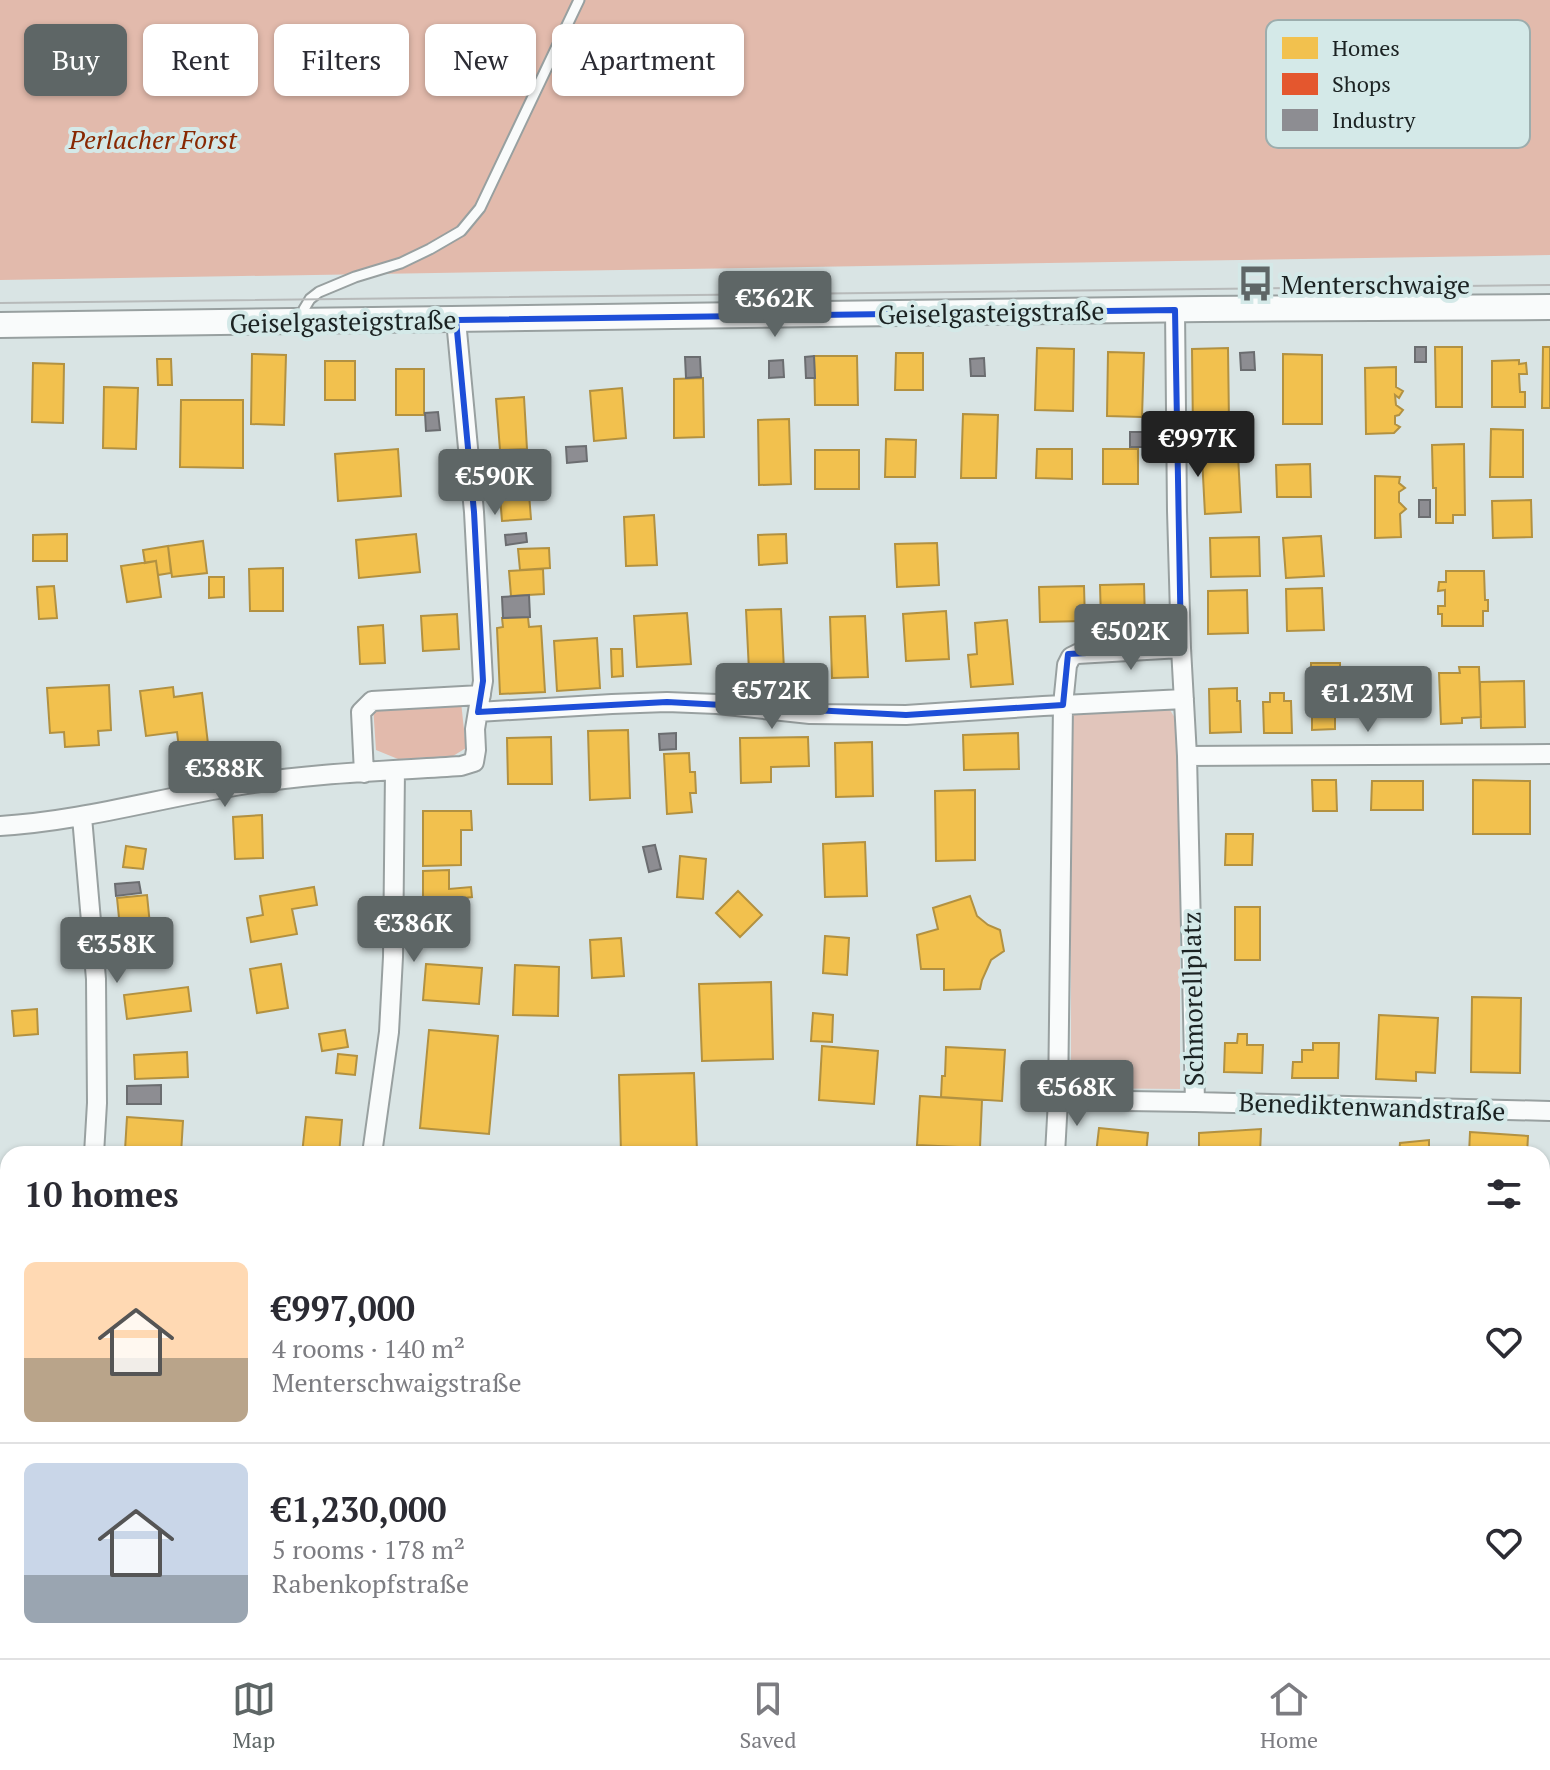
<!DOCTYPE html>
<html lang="en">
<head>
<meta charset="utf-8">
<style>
	:root { --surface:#fff; --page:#f7f7f7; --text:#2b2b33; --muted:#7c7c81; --line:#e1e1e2; --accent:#5e6666 }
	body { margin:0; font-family:"PT Serif",serif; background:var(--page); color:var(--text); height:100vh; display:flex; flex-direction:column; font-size:30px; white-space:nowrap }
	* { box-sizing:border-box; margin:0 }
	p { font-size:26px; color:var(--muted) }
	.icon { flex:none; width:44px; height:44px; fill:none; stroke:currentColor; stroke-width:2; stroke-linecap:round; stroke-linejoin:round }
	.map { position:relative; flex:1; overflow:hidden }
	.details { position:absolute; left:0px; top:1146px; width:1550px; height:512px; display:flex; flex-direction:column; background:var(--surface); border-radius:24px 24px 0 0; box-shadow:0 2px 6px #0004 }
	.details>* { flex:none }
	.hud { position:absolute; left:24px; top:24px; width:800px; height:72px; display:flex; gap:16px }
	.price { position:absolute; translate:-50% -68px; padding:0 18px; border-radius:8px; background:var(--accent); color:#fff; font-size:26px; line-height:52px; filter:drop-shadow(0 2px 4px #0008) }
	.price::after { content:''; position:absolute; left:50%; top:48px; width:24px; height:18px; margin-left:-12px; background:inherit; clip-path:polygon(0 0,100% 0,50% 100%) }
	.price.current { background:#222; color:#fff }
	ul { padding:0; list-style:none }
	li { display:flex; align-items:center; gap:24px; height:200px; padding:0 24px }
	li+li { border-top:2px solid var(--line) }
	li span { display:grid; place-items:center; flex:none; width:224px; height:160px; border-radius:12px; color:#555 }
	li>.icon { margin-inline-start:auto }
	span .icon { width:96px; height:96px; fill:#fffc; stroke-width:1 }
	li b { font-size:34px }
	h2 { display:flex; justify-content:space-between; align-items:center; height:96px; padding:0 24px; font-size:34px }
	.chip { padding:0 28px; border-radius:12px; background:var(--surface); box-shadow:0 2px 6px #0004; font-size:28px; line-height:72px }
	.chip.current { background:var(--accent); color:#fff }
	.tab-bar { display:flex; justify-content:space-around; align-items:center; height:112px; border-top:2px solid var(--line); background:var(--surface); font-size:22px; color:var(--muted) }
	.tab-bar a { display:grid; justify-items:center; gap:4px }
	.tab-bar .current { color:var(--accent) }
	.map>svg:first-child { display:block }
	.green { fill:#e1c5bb }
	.forest { fill:#e2baac }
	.homes { fill:#f2c14e; stroke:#b29141; stroke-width:2 }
	.shops { fill:#e4572e; stroke:#a8472a; stroke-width:2 }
	.industry { fill:#8d8d92; stroke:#6b6d70; stroke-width:2 }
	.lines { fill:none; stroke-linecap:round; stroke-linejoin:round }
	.service-casing { stroke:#98a0a0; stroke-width:13 }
	.minor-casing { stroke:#98a0a0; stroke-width:22 }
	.secondary-casing { stroke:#98a0a0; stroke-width:28 }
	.service { stroke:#f9fbfb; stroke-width:9 }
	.minor { stroke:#f9fbfb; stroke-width:18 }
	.secondary { stroke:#f9fbfb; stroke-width:24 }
	.tram { stroke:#b7baba; stroke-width:2 }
	.marked { fill:none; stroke:#1d4ed8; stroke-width:6; stroke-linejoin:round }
	.labels { text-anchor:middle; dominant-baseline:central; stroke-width:8; stroke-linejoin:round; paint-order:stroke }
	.park-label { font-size:26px; font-style:italic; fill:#882802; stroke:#d4e9e8 }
	.poi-label { font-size:26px; fill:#1b2222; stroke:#d4e9e8; text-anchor:start }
	.street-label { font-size:26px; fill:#1b2222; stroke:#d4e9e8 }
	.key { fill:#d4e9e8; stroke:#9cadad; stroke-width:2 }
	.key-label { font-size:22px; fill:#1b2222 }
</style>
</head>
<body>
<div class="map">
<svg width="1550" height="1658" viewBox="0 0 1550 1658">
	<rect width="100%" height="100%" fill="#d9e4e4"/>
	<path class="green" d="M1170,710L1180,726V1089L1071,1088V712Z"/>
	<path class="forest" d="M0,0H1550V255L0,280Z
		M461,702L466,748L453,756L398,759L376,750L373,706Z"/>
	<path class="homes" d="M1435,347H1462V407H1436Z
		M1543,347H1550V408H1542Z
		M1037,348L1074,349L1073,411L1035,410Z
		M1228,348L1229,423H1209V433H1193L1192,349Z
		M1108,352L1144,353L1142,417L1107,416Z
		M896,353H923V390H895Z
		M252,354L286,355L284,425L251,424Z
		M1283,354L1322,355V424H1283Z
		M814,356H857L858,405H815Z
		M157,359H171L172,385H158Z
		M1519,360V364L1526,363L1527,374H1519L1520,392H1525V407H1492V361Z
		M325,361H355V400H325Z
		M33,363L64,364L63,423L32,422Z
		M1396,367V387L1403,391L1399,398L1395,395L1396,405L1403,410L1399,415L1395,416V424L1400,427L1394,433L1366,434L1365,368Z
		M396,369H424V415H396Z
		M703,378L704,437L674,438V379Z
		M104,387L138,388L136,449L103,448Z
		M622,388L626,438L594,441L590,391Z
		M524,397L527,449L500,450L496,399Z
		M181,400H243V468L180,467Z
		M963,414L998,415L996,478H961Z
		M789,419L791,484L759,485L758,420Z
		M1491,429L1523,430V477H1490Z
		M886,439L916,440L915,477H885Z
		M1464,444L1465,515H1453V523H1436V488H1433L1432,445Z
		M398,449L401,496L338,501L335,454Z
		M1037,449H1072V479L1036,478Z
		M1103,449H1138V484H1103Z
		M815,450H859V489H815Z
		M1238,455L1241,512L1205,514L1202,457Z
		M1310,464L1311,497H1277L1276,465Z
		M1375,476L1400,477L1399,483L1405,488L1399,492V502L1406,509L1400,514L1401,537L1375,538Z
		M529,494L531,519L502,521L500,496Z
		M1531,500L1532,537L1493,538L1492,501Z
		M654,515L657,565L626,566L624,517Z
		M67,534V561H33V535Z
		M416,534L420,572L359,578L356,540Z
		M786,534L787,563L759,565L758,535Z
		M1321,536L1324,576L1286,578L1283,538Z
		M1259,537L1260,576L1211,577L1210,538Z
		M203,541L207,573L172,577L168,546Z
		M937,543L939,585L897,587L895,544Z
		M168,546L171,573L158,575L156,561L145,563L143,550Z
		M549,548L550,568L520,570L518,549Z
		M156,561L161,597L127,602L121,566Z
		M283,568V611H250L249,569Z
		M543,569L544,594L511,596L509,571Z
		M1446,571H1484L1485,600H1488V611H1483V626H1442V614H1438V606H1445V590L1438,591L1439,582H1446Z
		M209,577H224V597L209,598Z
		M1144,584L1145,620L1101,621L1100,585Z
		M54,586L57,618L39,619L37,587Z
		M1084,586L1085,621L1040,622L1039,587Z
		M1322,588L1324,630L1287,631L1286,589Z
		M1247,590L1248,633L1208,634V591Z
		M781,609L784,670L749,671L746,610Z
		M946,611L949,659L906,661L903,614Z
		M687,613L691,664L637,667L634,616Z
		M457,614L459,649L423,651L421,616Z
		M865,616L868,677L832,678L830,617Z
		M528,617L529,627L541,626L545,692L500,694L497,628L503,627L502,618Z
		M1007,620L1013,684L971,687L968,655L977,654L975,623Z
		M383,625L385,663L360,664L358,627Z
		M597,638L600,688L557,691L554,641Z
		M611,649H622L623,676L612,677Z
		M1311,663H1340V692L1311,693Z
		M1459,667H1479L1481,717L1462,718V723L1441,724L1439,673H1460Z
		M1524,681L1525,727L1481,728L1480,682Z
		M109,685L111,730L98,731L99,745L65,747L64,732L50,733L47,688Z
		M173,687L174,697L202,693L208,744L179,748L177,732L146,736L140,691Z
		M1237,688V701H1240L1241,732L1210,733L1209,689Z
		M1270,693H1284V701H1291L1292,733H1264L1263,702H1270Z
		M1335,704V729L1312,730V705Z
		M628,730L630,798L590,800L588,731Z
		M1018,733L1019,769L964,770L963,735Z
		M551,737L552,784H508L507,738Z
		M808,737L809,766L771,767V782L741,783L740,738Z
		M872,742L873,796L836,797L835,743Z
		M689,753L690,772H695L696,793H690L692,812L667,814L664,754Z
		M1312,780H1336L1337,811H1313Z
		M1473,780L1530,781V834H1473Z
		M1372,781H1423V810H1371Z
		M975,790V860L936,861L935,791Z
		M423,811H471L472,830H461V865L423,866Z
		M262,815L263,858L235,859L233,817Z
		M1226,834H1253L1252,865H1225Z
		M865,842L867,896L825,897L823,844Z
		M126,846L146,849L143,869L123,867Z
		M680,856L706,859L703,899L677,897Z
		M449,870V889L471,887L472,897L455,899L456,904L430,905V912H423V871Z
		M314,887L317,905L292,909L297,934L251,942L247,918L263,915L260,896Z
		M738,891L762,915L740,937L716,913Z
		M147,895L151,935L121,938L117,898Z
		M970,896L977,916L988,925L1000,930L1004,951L991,960L982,980L980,989L944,990V969H921L917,935L938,929L933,908Z
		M461,904V938H430V905Z
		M1235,907H1260V960H1235Z
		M825,936L849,938L847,975L823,973Z
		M621,938L624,976L592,978L590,940Z
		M281,964L288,1008L257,1013L250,969Z
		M426,964L482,968L479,1004L423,1000Z
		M515,965L559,967L558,1016L513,1015Z
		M771,982L773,1059L702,1061L699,984Z
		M188,987L191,1011L127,1019L124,995Z
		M1472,997L1521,998L1520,1073L1471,1072Z
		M37,1009L38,1034L14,1036L12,1011Z
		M813,1013L833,1015L832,1042L811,1041Z
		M1379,1015L1438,1018L1435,1073L1416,1072V1081L1376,1079Z
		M345,1030L348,1047L322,1051L319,1034Z
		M429,1030L498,1036L489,1134L420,1128Z
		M1238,1034H1247V1045H1263L1262,1073L1224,1072L1225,1043H1237Z
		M1313,1043H1339L1338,1078H1292L1293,1062H1302V1050H1313Z
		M822,1046L878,1051L874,1104L819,1100Z
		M946,1047L1005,1050L1002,1101L941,1097L942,1076H945Z
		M187,1052L188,1077L135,1079L134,1055Z
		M338,1054L357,1056L355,1075L336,1073Z
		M694,1073L697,1151L621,1153L619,1075Z
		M920,1096L982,1100L980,1148L917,1145Z
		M127,1117L183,1121L181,1154L125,1150Z
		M306,1117L342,1120L339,1154H302Z
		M1099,1128L1148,1133L1146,1154H1096Z
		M1261,1129L1260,1154H1199V1133Z
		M1470,1132L1528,1136L1527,1154H1469Z
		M1429,1140V1154H1399L1400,1143Z
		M1307,1150L1356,1151V1154H1307Z
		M0,1198H8V1233H0Z
		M8,1324V1356L0,1357V1325Z
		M1544,1354H1550V1376L1542,1375Z
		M8,1418V1444H0V1419Z
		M0,1487H8V1527L0,1528Z
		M8,1586V1620L4,1621L2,1587Z
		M1328,1650H1395L1394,1658H1347L1327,1655Z"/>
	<path class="shops" d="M1155,1650H1299V1658H1155Z"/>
	<path class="industry" d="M1415,347H1426V362H1415Z
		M1254,352L1255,370H1241L1240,353Z
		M814,356L815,378H806L805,357Z
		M685,357H700L701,377L686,378Z
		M984,358L985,376H971L970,359Z
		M783,360L784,377L769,378V361Z
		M438,412L440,430L426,431L425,413Z
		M1130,432H1144V447H1130Z
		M586,446L587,461L567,463L566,447Z
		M517,476H521V487L504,488L503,477Z
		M1419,500H1430V517H1419Z
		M526,533L527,542L506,545L505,535Z
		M529,595L530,617L503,618L502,597Z
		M676,733V749L660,750L659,734Z
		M655,845L661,869L649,872L643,847Z
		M139,882L141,893L116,896L115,884Z
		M161,1085V1104H127V1086Z"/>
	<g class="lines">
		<defs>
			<path id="service" d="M304,318V309L310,299L319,292L355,277L401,263L430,249L461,231L480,208L579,0"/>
			<path id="minor" d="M1175,310L1177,511L1181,648L1187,756L1195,1102
				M478,712L612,704L667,702L717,704L810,714L906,715L1043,706L1184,699
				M1187,756L1550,754
				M364,773L361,712L372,701L481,695
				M82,817L96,979L97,1103L94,1154
				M0,826C81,821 156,799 235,786C309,773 386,771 461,766L474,762L476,750L475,729L483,681L474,512L456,320
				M1058,1100L1195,1102L1550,1111
				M372,1154L389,1032L393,957L395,770
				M1055,1154L1058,1100L1063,705L1067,665L1071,657L1077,654L1181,648
				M0,1282L8,1281
				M1542,1433L1550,1434
				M966,1658L967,1650
				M1416,1658L1417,1650"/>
			<path id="secondary" d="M0,325L1203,309L1550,307"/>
		</defs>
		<use href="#service" class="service-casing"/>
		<use href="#minor" class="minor-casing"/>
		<use href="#secondary" class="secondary-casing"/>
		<use href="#service" class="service"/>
		<use href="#minor" class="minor"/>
		<use href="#secondary" class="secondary"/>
		<path class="tram" d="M0,303L1550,285"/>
	</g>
	<path class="marked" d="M1175,310L1181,648L1068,654L1063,705L906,715L667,702L478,712L483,681L474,512L456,320Z"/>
	<defs>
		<symbol id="bus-bare" viewBox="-9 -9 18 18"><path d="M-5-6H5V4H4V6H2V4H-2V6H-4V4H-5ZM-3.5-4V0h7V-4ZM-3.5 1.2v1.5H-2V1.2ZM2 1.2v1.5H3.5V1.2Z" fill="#5e6666" stroke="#d4e9e8" stroke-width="2.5" paint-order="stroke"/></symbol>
	</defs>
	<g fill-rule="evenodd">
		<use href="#bus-bare" x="1230" y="258" width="51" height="51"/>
	</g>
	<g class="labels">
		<g class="park-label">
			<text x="153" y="139">Perlacher Forst</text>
		</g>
		<g class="poi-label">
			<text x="1281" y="284">Menterschwaige</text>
		</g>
		<g class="street-label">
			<text transform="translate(991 312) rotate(-1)">Geiselgasteigstraße</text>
			<text transform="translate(343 321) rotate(-1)">Geiselgasteigstraße</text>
			<text transform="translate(1192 999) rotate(-91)">Schmorellplatz</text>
			<text transform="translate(1372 1106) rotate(2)">Benediktenwandstraße</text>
		</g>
	</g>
	<rect x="1266" y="20" width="264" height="128" rx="12" class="key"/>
	<rect x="1282" y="37" width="36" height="22" fill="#f2c14e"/>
	<rect x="1282" y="73" width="36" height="22" fill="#e4572e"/>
	<rect x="1282" y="109" width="36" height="22" fill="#8d8d92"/>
	<g class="key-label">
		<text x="1332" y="56">Homes</text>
		<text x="1332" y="92">Shops</text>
		<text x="1332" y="128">Industry</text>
	</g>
</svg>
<b class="price" style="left:775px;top:339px">€362K</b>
<b class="price current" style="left:1198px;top:479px">€997K</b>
<b class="price" style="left:495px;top:517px">€590K</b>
<b class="price" style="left:1131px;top:672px">€502K</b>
<b class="price" style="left:772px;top:731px">€572K</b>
<b class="price" style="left:1368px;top:734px">€1.23M</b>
<b class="price" style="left:225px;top:809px">€388K</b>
<b class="price" style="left:414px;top:964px">€386K</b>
<b class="price" style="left:117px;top:985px">€358K</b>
<b class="price" style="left:1077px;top:1128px">€568K</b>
<div class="hud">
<a class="chip current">Buy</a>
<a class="chip">Rent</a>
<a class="chip">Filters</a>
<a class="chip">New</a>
<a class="chip">Apartment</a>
</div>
<section class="details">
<h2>10 homes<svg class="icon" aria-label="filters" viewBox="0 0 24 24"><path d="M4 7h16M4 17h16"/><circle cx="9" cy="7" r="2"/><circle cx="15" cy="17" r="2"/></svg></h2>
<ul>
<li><span style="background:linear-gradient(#ffd9b3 60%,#b9a48a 0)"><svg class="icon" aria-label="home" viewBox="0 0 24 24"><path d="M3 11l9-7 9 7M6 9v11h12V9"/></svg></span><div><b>€997,000</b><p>4 rooms · 140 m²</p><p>Menterschwaigstraße</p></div><svg class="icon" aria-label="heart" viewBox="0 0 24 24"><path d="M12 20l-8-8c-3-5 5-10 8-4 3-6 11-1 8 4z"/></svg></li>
<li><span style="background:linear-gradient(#c9d6e8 70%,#9aa5b1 0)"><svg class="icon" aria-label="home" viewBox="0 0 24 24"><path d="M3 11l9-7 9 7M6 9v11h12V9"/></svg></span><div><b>€1,230,000</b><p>5 rooms · 178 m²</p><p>Rabenkopfstraße</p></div><svg class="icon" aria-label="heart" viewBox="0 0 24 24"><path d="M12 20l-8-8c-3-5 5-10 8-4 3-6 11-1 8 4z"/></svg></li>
</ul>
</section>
</div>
<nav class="tab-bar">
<a class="current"><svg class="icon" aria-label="map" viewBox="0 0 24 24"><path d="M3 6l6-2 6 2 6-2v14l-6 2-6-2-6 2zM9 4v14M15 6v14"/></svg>Map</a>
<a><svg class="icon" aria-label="saved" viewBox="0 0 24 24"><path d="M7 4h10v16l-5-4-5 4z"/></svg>Saved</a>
<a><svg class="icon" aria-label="home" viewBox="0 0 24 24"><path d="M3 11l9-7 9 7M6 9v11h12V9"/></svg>Home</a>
</nav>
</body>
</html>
